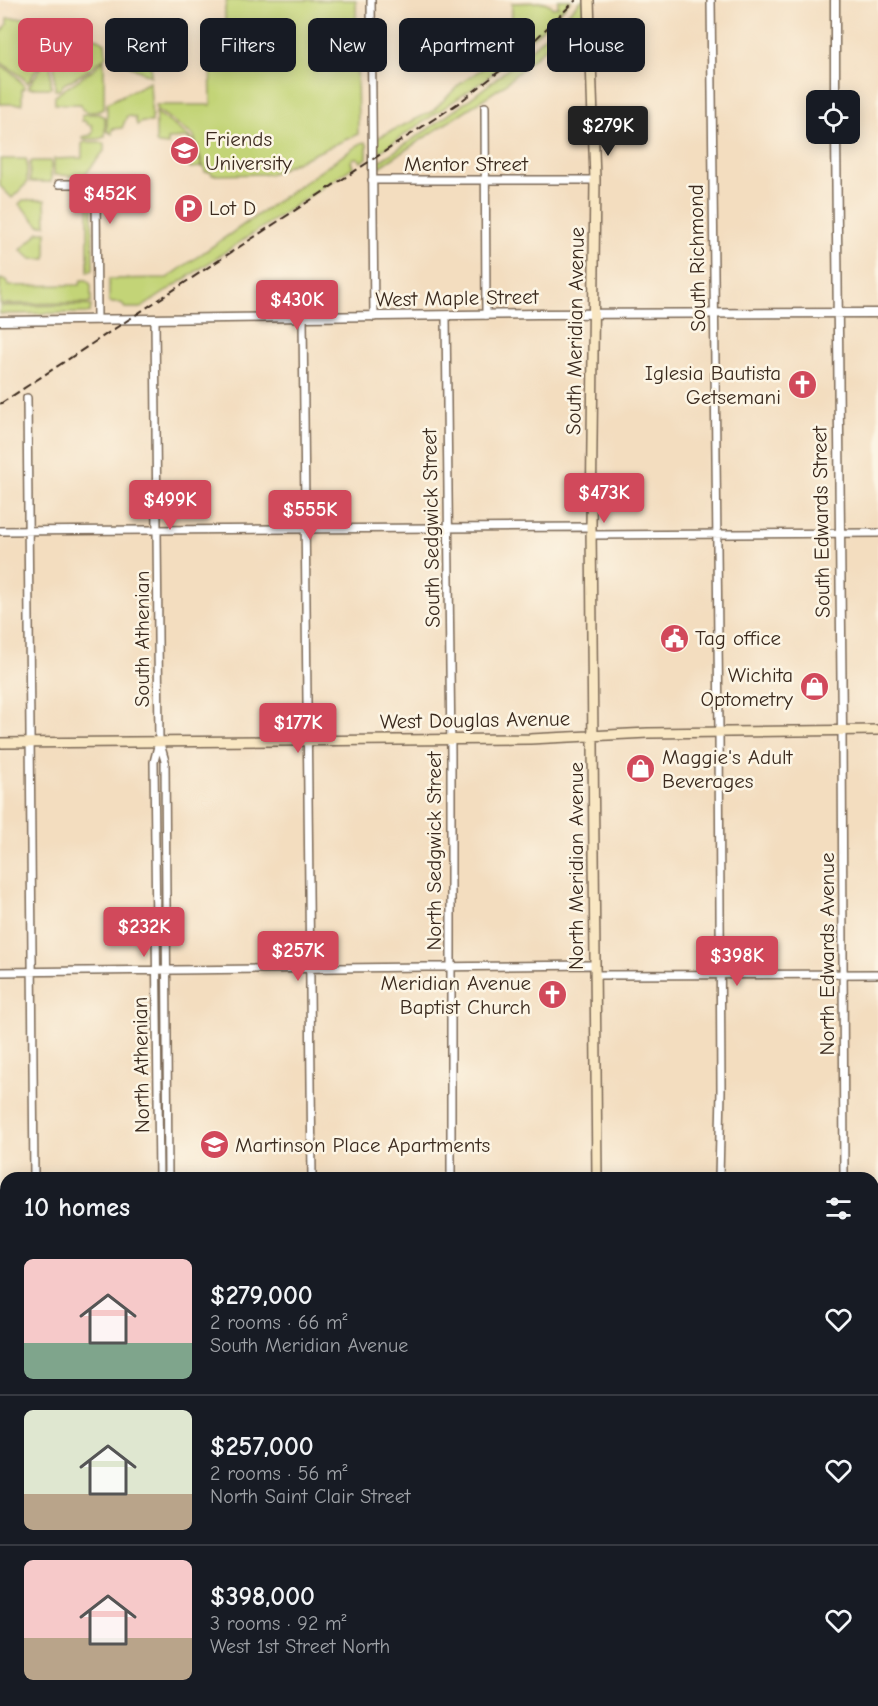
<!DOCTYPE html>
<html lang="en">
<head>
<meta charset="utf-8">
<style>
	:root { --surface:#171b24; --page:#242831; --text:#f1f3f6; --muted:#9ea1a6; --line:#363941; --accent:#d1495b }
	body { margin:0; font-family:"Comic Neue",sans-serif; background:var(--page); color:var(--text); height:100vh; display:flex; flex-direction:column; font-size:22px; white-space:nowrap }
	* { box-sizing:border-box; margin:0 }
	p { font-size:20px; color:var(--muted) }
	.icon { flex:none; width:33px; height:33px; fill:none; stroke:currentColor; stroke-width:2; stroke-linecap:round; stroke-linejoin:round }
	.map { position:relative; flex:1; overflow:hidden }
	.drawer { position:absolute; left:0px; top:1172px; width:879px; height:536px; display:flex; flex-direction:column; background:var(--surface); border-radius:18px 18px 0 0; box-shadow:0 3px 15px #0003 }
	.drawer>* { flex:none }
	.guide { position:absolute; left:18px; top:18px; width:843px; height:54px; display:flex; gap:12px }
	.tools { position:absolute; left:806px; top:90px; display:grid; gap:12px }
	.tools a { display:grid; place-items:center; width:54px; height:54px; border-radius:9px; background:var(--surface); box-shadow:0 3px 15px #0003; font-size:30px }
	.price { position:absolute; translate:-50% -51px; padding:0 14px; border-radius:6px; background:var(--accent); color:#fff; font-size:20px; line-height:39px; filter:drop-shadow(0 2px 3px #0008) }
	.price::after { content:''; position:absolute; left:50%; top:36px; width:18px; height:14px; margin-left:-9px; background:inherit; clip-path:polygon(0 0,100% 0,50% 100%) }
	.price.current { background:#222; color:#fff }
	ul { padding:0; list-style:none }
	li { display:flex; align-items:center; gap:18px; height:150px; padding:0 24px }
	li+li { border-top:2px solid var(--line) }
	li span { display:grid; place-items:center; flex:none; width:168px; height:120px; border-radius:9px; color:#555 }
	li>.icon { margin-inline-start:auto }
	span .icon { width:72px; height:72px; fill:#fffc; stroke-width:1 }
	li b { font-size:26px }
	h2 { display:flex; justify-content:space-between; align-items:center; height:72px; padding:0 24px; font-size:26px }
	.pill { padding:0 21px; border-radius:9px; background:var(--surface); box-shadow:0 3px 15px #0003; font-size:21px; line-height:54px }
	.pill.current { background:var(--accent); color:#fff }
	.map>svg:first-child { display:block }
	.green { fill:#c3d477; stroke:#7f7f4a; stroke-width:1.5 }
	.lines { fill:none; stroke-linecap:round; stroke-linejoin:round }
	.minor-casing { stroke:#7b6956; stroke-width:10 }
	.tertiary-casing { stroke:#7b6956; stroke-width:11 }
	.secondary-casing { stroke:#7b6956; stroke-width:12 }
	.minor { stroke:#fff; stroke-width:7 }
	.tertiary { stroke:#fff; stroke-width:8 }
	.secondary { stroke:#f9e7c3; stroke-width:9 }
	.rail { stroke:#3b2a1e; stroke-width:2; stroke-dasharray:9 4.5; stroke-linecap:butt }
	.labels { text-anchor:middle; dominant-baseline:central; stroke-width:5; stroke-linejoin:round; paint-order:stroke }
	.poi-label { font-size:21px; fill:#3b2a1e; stroke:#fcf5e5; text-anchor:start }
	.street-label { font-size:21px; fill:#3b2a1e; stroke:#fcf5e5 }
</style>
</head>
<body>
<div class="map">
<svg width="878" height="1706" viewBox="0 0 878 1706">
	<rect width="100%" height="100%" fill="#fcf5e5"/>
	<filter id="ink" filterUnits="userSpaceOnUse"><feTurbulence type="fractalNoise" baseFrequency=".0167" numOctaves="2"/><feDisplacementMap in="SourceGraphic" scale="12" xChannelSelector="R" yChannelSelector="G"/><feConvolveMatrix kernelMatrix="1 2 1 2 8 2 1 2 1" color-interpolation-filters="sRGB"/></filter>
	<filter id="wash" filterUnits="userSpaceOnUse"><feTurbulence type="fractalNoise" baseFrequency=".008" numOctaves="4" result="noise"/><feDisplacementMap in="SourceGraphic" scale="24" xChannelSelector="R" yChannelSelector="G"/><feGaussianBlur stdDeviation="1.35" result="paint"/><feColorMatrix in="noise" values="0 0 0 0 0 0 0 0 0 0 0 0 0 0 0 0 0 1.4 0 .05"/><feComposite in="paint" operator="in"/></filter>
	<g filter="url(#wash)">
		<rect width="100%" height="100%" fill="#f3ddbf"/>
		<path class="green" d="M227,0H356L358,134L270,174L212,175L211,172H205L194,136L156,109V105H211L210,46L225,42V8Z
			M558,0H571L549,23L486,79L378,153L377,138L433,111L461,83L511,49L512,3L544,2L551,5L552,8L558,7Z
			M581,0H584L585,18L575,21L503,86L378,168V162C452,115 522,64 581,0Z
			M7,18H62L58,36L28,83L20,75L0,62V35L7,24Z
			M65,18H69V22H86L88,33L105,43L106,56L84,73L64,84L59,90H55L54,47L63,32Z
			M122,49H151V76L129,66Z
			M51,52V88H29V86Z
			M104,59V109C98,112 88,114 82,109L81,104H55V96C71,83 90,75 104,59Z
			M0,65C10,70 20,78 25,88L22,89V104H0Z
			M150,82L152,122H142L137,125L135,117L127,116L122,128L112,129V134L107,131V103Z
			M156,112L193,140L202,167L190,168L189,138L168,139V145L158,144L156,142Z
			M85,114H99L105,117V137L98,139H83L82,137L91,135L93,132L92,125L87,124L86,121H82V115Z
			M85,142H99L104,144V151L84,176L54,175V159L82,158V144Z
			M365,142L367,144V158L361,162L358,158H353L351,162L353,167L141,308H125L121,303H112L109,301V279L167,278L361,143Z
			M0,159H26L27,162V183L12,198L0,186Z
			M32,161H51V182H30V163Z
			M89,188L92,191L93,270L88,272V203H83L82,197H80L82,189Z
			M23,200H45L46,225H39L19,204Z
			M39,232H46V259H31L21,250Z
			M0,279L7,281L8,286L80,285L81,280H87L91,285V303L0,304Z
			M0,306L87,305L91,306L90,312L87,313L0,314Z
			M0,1386H6V1701H158V1706H0Z"/>
	</g>
	<g filter="url(#ink)">
		<g class="lines">
			<defs>
				<path id="minor" d="M371,0L374,317
					M711,0L719,731L721,1091L719,1178
					M485,107L486,315
					M372,180H595
					M59,184H91L96,193L97,320
					M446,316L451,753V1178
					M303,318L312,1178
					M155,320L159,742L154,762L159,1178
					M27,398L34,1178
					M0,531L591,527
					M591,535L878,533
					M842,730L844,1178
					M160,744L165,761L168,1178
					M0,972L595,965
					M595,975L878,974
					M873,1429H878
					M873,1655H878
					M358,1701V1706
					M833,1701V1706
					M165,1706V1701"/>
				<path id="tertiary" d="M835,0V100
					M836,134L842,730
					M0,321L538,314L878,313
					M873,1193H878
					M0,1200H6"/>
				<path id="secondary" d="M589,0L595,180L591,527L597,1178
					M0,743L530,739L648,733L878,730
					M604,1701V1706"/>
			</defs>
			<use href="#minor" class="minor-casing"/>
			<use href="#tertiary" class="tertiary-casing"/>
			<use href="#secondary" class="secondary-casing"/>
			<use href="#minor" class="minor"/>
			<use href="#tertiary" class="tertiary"/>
			<use href="#secondary" class="secondary"/>
			<path class="rail" d="M0,404L460,102L514,60L576,0
				M0,1309L6,1312
				M735,1701L744,1706"/>
		</g>
	</g>
	<defs>
		<symbol id="university-disc" viewBox="-11 -11 22 22"><circle r="9.5" fill="#d1495b" stroke="#fcf5e5"/><path d="M0-5L7-2L0 1L-7-2ZM-4 1L0 2.5L4 1V4Q0 6-4 4Z" fill="#fff"/></symbol>
		<symbol id="parking-disc" viewBox="-11 -11 22 22"><circle r="9.5" fill="#d1495b" stroke="#fcf5e5"/><path d="M-3.5-5.5H1a3.5 3.5 0 0 1 0 7H-1V5.5H-3.5ZM-1-3.4V-.6H.8a1.4 1.4 0 0 0 0-2.8Z" fill="#fff"/></symbol>
		<symbol id="church-disc" viewBox="-11 -11 22 22"><circle r="9.5" fill="#d1495b" stroke="#fcf5e5"/><path d="M-1.2-6h2.4v3.5h3.3v2.4h-3.3V6h-2.4V-.1h-3.3v-2.4h3.3Z" fill="#fff"/></symbol>
		<symbol id="civic-disc" viewBox="-11 -11 22 22"><circle r="9.5" fill="#d1495b" stroke="#fcf5e5"/><path d="M-.6-6.5H3V-4.5H.6V-3L4-1V1h2V6H-6V1h2V-1L-.6-3ZM-1.2 2.5V6h2.4V2.5Z" fill="#fff"/></symbol>
		<symbol id="shop-disc" viewBox="-11 -11 22 22"><circle r="9.5" fill="#d1495b" stroke="#fcf5e5"/><path d="M-5-2.5h2.3a2.7 3.5 0 0 1 5.4 0H5L5.5 6h-11ZM-1.5-2.5h3a1.5 2.3 0 0 0-3 0Z" fill="#fff"/></symbol>
		<symbol id="school-disc" viewBox="-11 -11 22 22"><circle r="9.5" fill="#d1495b" stroke="#fcf5e5"/><path d="M0-5L7-2L0 1L-7-2ZM-4 1L0 2.5L4 1V4Q0 6-4 4Z" fill="#fff"/></symbol>
	</defs>
	<g fill-rule="evenodd">
		<use href="#university-disc" x="168" y="134" width="33" height="33"/>
		<use href="#parking-disc" x="172" y="192" width="33" height="33"/>
		<use href="#church-disc" x="786" y="368" width="33" height="33"/>
		<use href="#civic-disc" x="658" y="622" width="33" height="33"/>
		<use href="#shop-disc" x="798" y="670" width="33" height="33"/>
		<use href="#shop-disc" x="624" y="752" width="33" height="33"/>
		<use href="#church-disc" x="536" y="978" width="33" height="33"/>
		<use href="#school-disc" x="198" y="1128" width="33" height="33"/>
	</g>
	<g class="labels">
		<g class="poi-label">
			<text x="205" y="139">Friends<tspan x="205" dy="24">University</tspan></text>
			<text x="209" y="208">Lot D</text>
			<text x="781" y="373" text-anchor="end">Iglesia Bautista<tspan x="781" dy="24">Getsemani</tspan></text>
			<text x="695" y="638">Tag office</text>
			<text x="793" y="675" text-anchor="end">Wichita<tspan x="793" dy="24">Optometry</tspan></text>
			<text x="662" y="757">Maggie's Adult<tspan x="662" dy="24">Beverages</tspan></text>
			<text x="531" y="983" text-anchor="end">Meridian Avenue<tspan x="531" dy="24">Baptist Church</tspan></text>
			<text x="235" y="1145">Martinson Place Apartments</text>
		</g>
		<g class="street-label">
			<text x="466" y="164">Mentor Street</text>
			<text transform="translate(697 258) rotate(-91)">South Richmond</text>
			<text transform="translate(457 298) rotate(-1)">West Maple Street</text>
			<text transform="translate(575 331) rotate(-89)">South Meridian Avenue</text>
			<text transform="translate(821 522) rotate(-91)">South Edwards Street</text>
			<text transform="translate(431 528) rotate(-91)">South Sedgwick Street</text>
			<text transform="translate(142 639) rotate(-90)">South Athenian</text>
			<text transform="translate(475 720) rotate(-1)">West Douglas Avenue</text>
			<text transform="translate(434 851) rotate(-90)">North Sedgwick Street</text>
			<text transform="translate(576 866) rotate(-90)">North Meridian Avenue</text>
			<text transform="translate(827 954) rotate(-90)">North Edwards Avenue</text>
			<text transform="translate(141 1065) rotate(-91)">North Athenian</text>
		</g>
	</g>
</svg>
<div class="tools">
<a><svg class="icon" aria-label="locate" viewBox="0 0 24 24"><circle cx="12" cy="12" r="6"/><path d="M12 2v4M12 18v4M2 12h4M18 12h4"/></svg></a>
</div>
<b class="price current" style="left:608px;top:157px">$279K</b>
<b class="price" style="left:110px;top:225px">$452K</b>
<b class="price" style="left:297px;top:331px">$430K</b>
<b class="price" style="left:604px;top:524px">$473K</b>
<b class="price" style="left:170px;top:531px">$499K</b>
<b class="price" style="left:310px;top:541px">$555K</b>
<b class="price" style="left:298px;top:754px">$177K</b>
<b class="price" style="left:144px;top:958px">$232K</b>
<b class="price" style="left:298px;top:982px">$257K</b>
<b class="price" style="left:737px;top:987px">$398K</b>
<div class="guide">
<a class="pill current">Buy</a>
<a class="pill">Rent</a>
<a class="pill">Filters</a>
<a class="pill">New</a>
<a class="pill">Apartment</a>
<a class="pill">House</a>
</div>
<section class="drawer">
<h2>10 homes<svg class="icon" aria-label="filters" viewBox="0 0 24 24"><path d="M4 7h16M4 17h16"/><circle cx="9" cy="7" r="2"/><circle cx="15" cy="17" r="2"/></svg></h2>
<ul>
<li><span style="background:linear-gradient(#f6c9c9 70%,#7fa58c 0)"><svg class="icon" aria-label="home" viewBox="0 0 24 24"><path d="M3 11l9-7 9 7M6 9v11h12V9"/></svg></span><div><b>$279,000</b><p>2 rooms · 66 m²</p><p>South Meridian Avenue</p></div><svg class="icon" aria-label="heart" viewBox="0 0 24 24"><path d="M12 20l-8-8c-3-5 5-10 8-4 3-6 11-1 8 4z"/></svg></li>
<li><span style="background:linear-gradient(#dfe7d0 70%,#b9a48a 0)"><svg class="icon" aria-label="home" viewBox="0 0 24 24"><path d="M3 11l9-7 9 7M6 9v11h12V9"/></svg></span><div><b>$257,000</b><p>2 rooms · 56 m²</p><p>North Saint Clair Street</p></div><svg class="icon" aria-label="heart" viewBox="0 0 24 24"><path d="M12 20l-8-8c-3-5 5-10 8-4 3-6 11-1 8 4z"/></svg></li>
<li><span style="background:linear-gradient(#f6c9c9 65%,#b9a48a 0)"><svg class="icon" aria-label="home" viewBox="0 0 24 24"><path d="M3 11l9-7 9 7M6 9v11h12V9"/></svg></span><div><b>$398,000</b><p>3 rooms · 92 m²</p><p>West 1st Street North</p></div><svg class="icon" aria-label="heart" viewBox="0 0 24 24"><path d="M12 20l-8-8c-3-5 5-10 8-4 3-6 11-1 8 4z"/></svg></li>
</ul>
</section>
</div>
</body>
</html>
